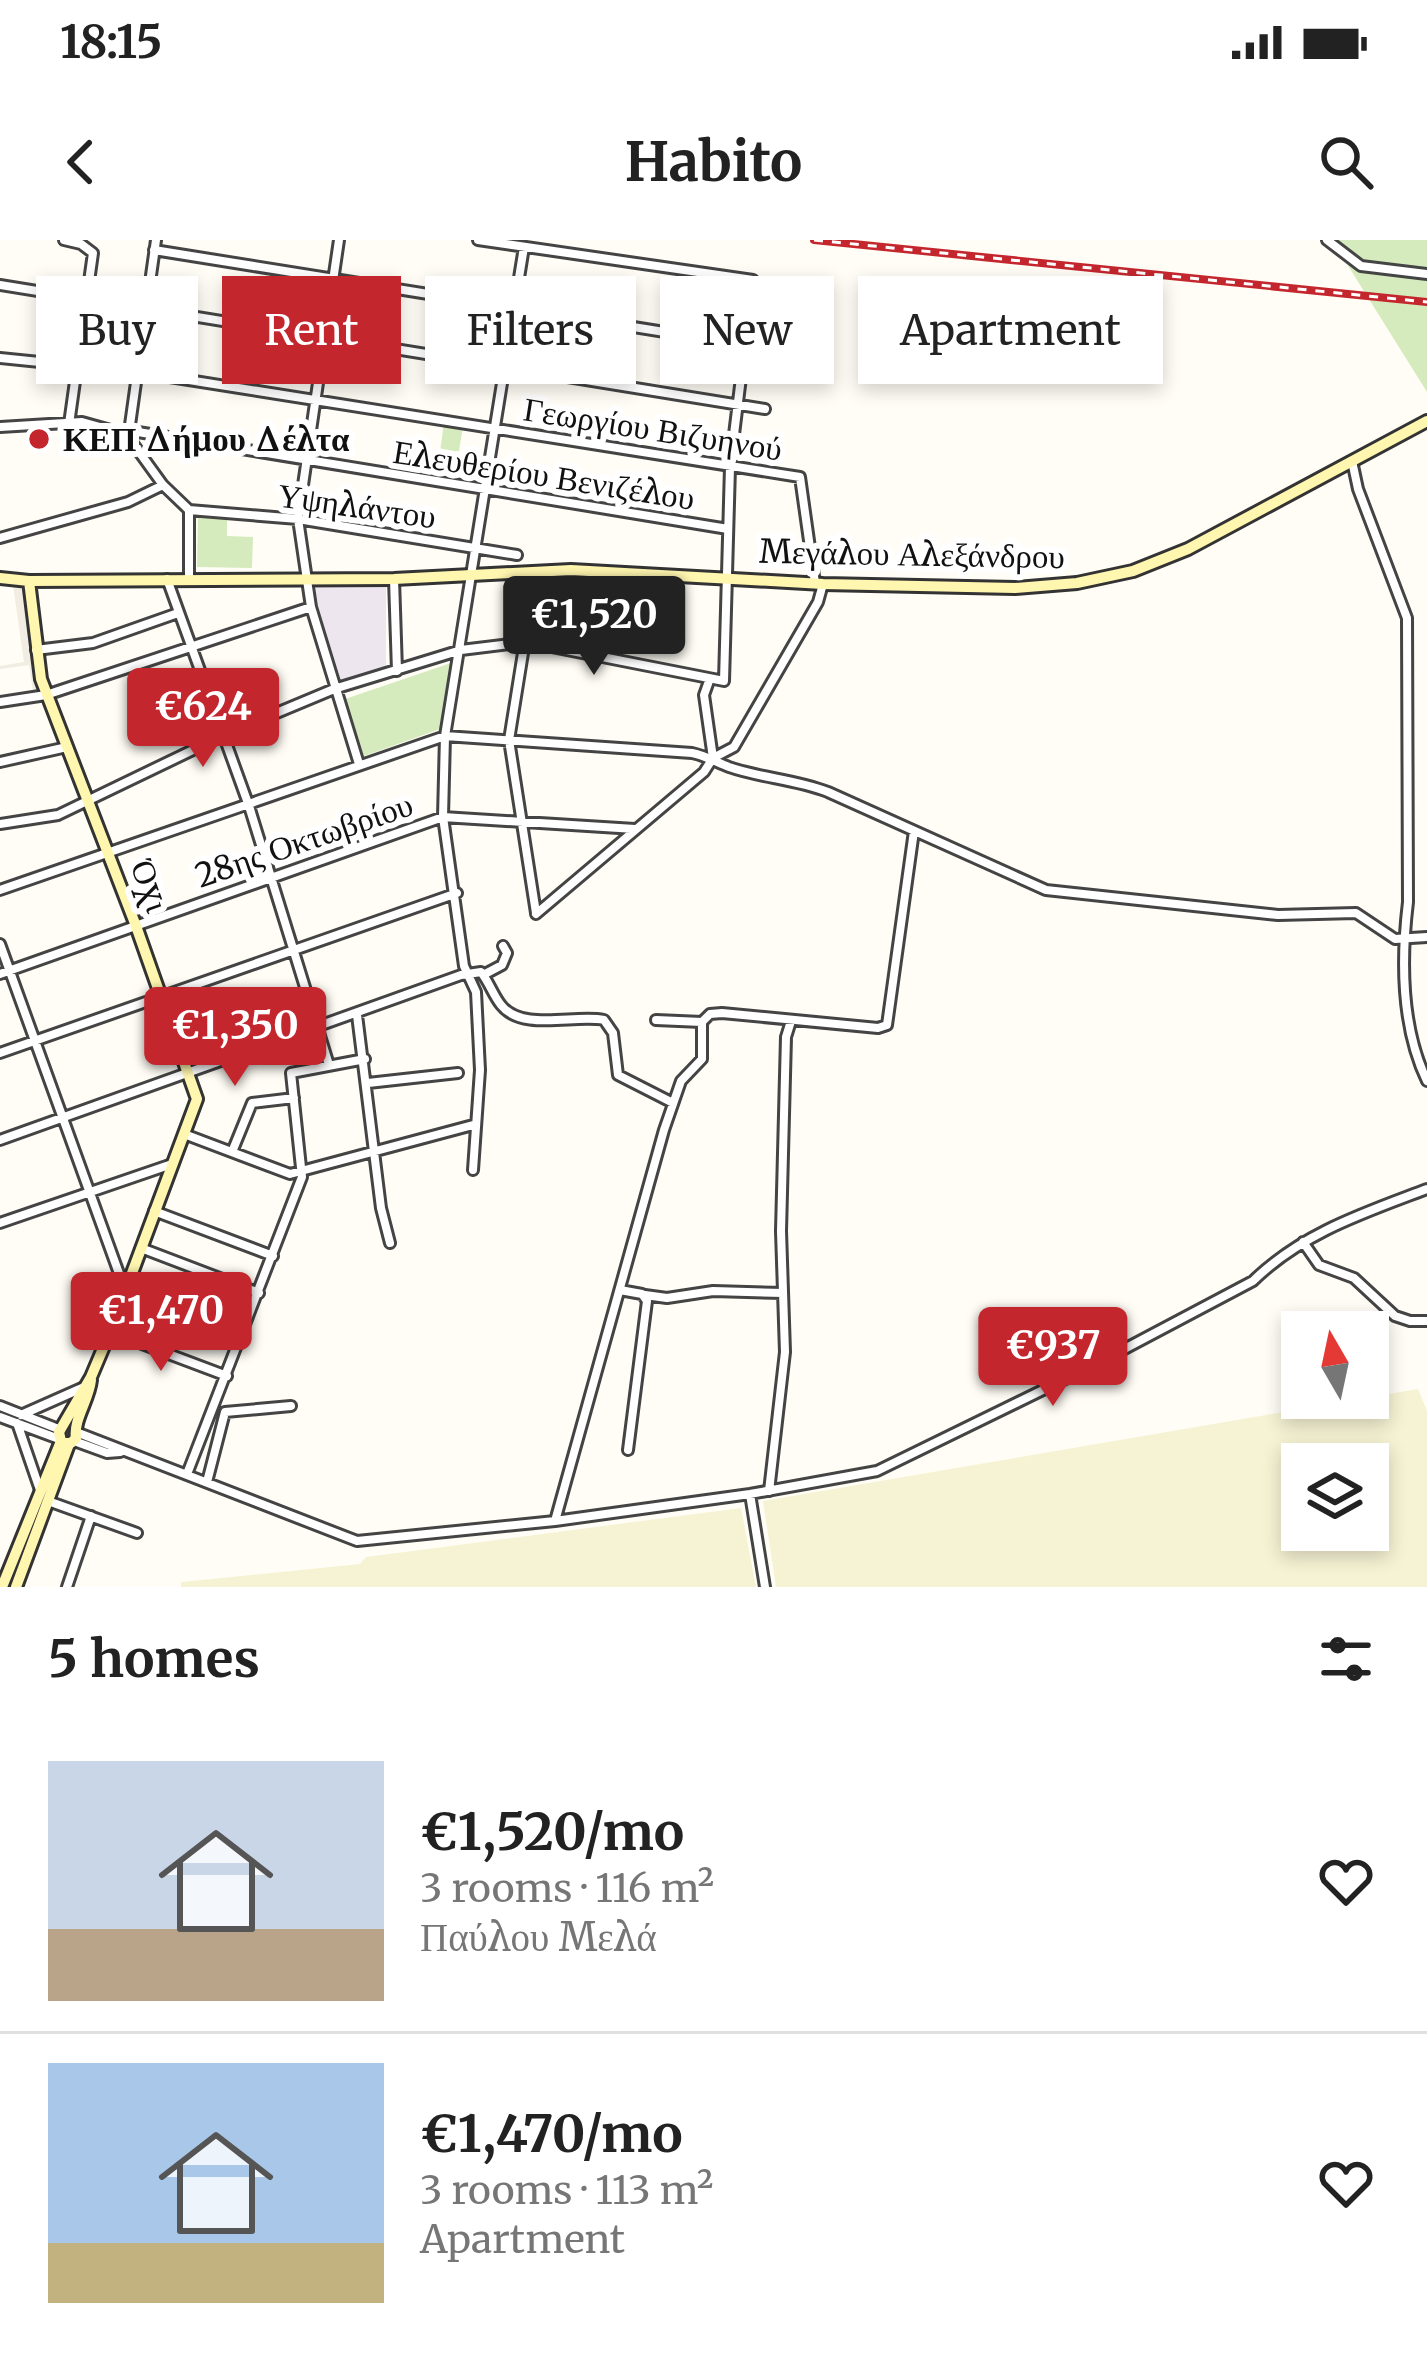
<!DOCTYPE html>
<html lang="en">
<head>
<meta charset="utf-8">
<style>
	:root { --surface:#fff; --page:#f6f6f6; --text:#222; --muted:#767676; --line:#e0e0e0; --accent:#c4262e }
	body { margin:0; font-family:Merriweather,serif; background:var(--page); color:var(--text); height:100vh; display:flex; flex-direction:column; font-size:45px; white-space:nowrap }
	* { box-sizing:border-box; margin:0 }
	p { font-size:39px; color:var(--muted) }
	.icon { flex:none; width:66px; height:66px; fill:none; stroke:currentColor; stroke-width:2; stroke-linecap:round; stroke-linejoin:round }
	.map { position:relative; height:1347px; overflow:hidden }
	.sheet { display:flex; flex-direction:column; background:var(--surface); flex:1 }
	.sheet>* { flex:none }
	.hud { position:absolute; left:36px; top:36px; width:1356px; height:108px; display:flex; gap:24px }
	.needle { width:78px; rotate:351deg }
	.tools { position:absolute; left:1281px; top:1071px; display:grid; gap:24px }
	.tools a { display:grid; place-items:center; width:108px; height:108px; border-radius:0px; background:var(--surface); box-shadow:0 6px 18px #0003; font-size:60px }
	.price { position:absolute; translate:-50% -102px; padding:0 27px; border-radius:12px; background:var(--accent); color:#fff; font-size:39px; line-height:78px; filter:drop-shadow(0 3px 6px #0008) }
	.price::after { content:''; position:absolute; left:50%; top:72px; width:36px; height:27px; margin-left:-18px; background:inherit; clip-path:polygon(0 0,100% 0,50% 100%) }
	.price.on { background:#222; color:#fff }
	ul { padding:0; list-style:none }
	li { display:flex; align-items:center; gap:36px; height:300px; padding:0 48px }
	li+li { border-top:3px solid var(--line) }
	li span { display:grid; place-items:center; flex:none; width:336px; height:240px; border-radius:0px; color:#555 }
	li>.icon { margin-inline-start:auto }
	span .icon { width:144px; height:144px; fill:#fffc; stroke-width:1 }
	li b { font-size:51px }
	h2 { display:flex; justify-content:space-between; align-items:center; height:144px; padding:0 48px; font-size:51px }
	.chip { padding:0 42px; border-radius:0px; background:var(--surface); box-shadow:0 6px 18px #0003; font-size:42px; line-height:108px }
	.chip.on { background:var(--accent); color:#fff }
	.status { display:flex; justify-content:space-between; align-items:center; height:84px; padding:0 60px; background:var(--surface); direction:ltr }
	.status svg { height:33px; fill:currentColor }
	header { display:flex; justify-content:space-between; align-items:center; height:156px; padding:0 48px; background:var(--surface); font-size:54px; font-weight:700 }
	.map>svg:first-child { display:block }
	.industrial { fill:#eee6ef }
	.farmland { fill:#f6f3d4; fill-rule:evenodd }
	.green { fill:#d5ebbd }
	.plaza { fill:#f1ede2 }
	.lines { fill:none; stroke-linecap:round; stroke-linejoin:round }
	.street-casing { stroke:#444; stroke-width:14 }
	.secondary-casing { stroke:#333; stroke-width:16 }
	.street { stroke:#fff; stroke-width:8 }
	.secondary { stroke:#fff6b0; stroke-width:10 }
	.rail-casing { stroke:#c4262e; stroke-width:8 }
	.rail { stroke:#fff; stroke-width:3; stroke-dasharray:9; stroke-linecap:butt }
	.poi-dot { fill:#c4262e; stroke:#fff; stroke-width:4.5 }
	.labels { text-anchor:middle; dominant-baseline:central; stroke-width:12; stroke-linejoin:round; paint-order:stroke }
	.street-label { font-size:33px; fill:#111; stroke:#fff }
	.poi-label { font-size:33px; font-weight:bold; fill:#111; stroke:#fff; text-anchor:start }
</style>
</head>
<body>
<div class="status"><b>18:15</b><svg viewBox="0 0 49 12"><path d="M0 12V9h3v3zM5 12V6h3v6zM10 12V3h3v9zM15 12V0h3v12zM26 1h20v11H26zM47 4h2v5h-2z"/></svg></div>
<header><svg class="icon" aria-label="back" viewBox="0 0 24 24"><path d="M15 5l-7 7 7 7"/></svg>Habito<svg class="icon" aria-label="search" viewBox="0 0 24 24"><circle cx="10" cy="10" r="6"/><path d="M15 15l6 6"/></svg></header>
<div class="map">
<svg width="1427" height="1347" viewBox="0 0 1427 1347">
	<rect width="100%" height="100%" fill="#fffdf5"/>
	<path class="industrial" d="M386,342V426L339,444L315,365L316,343Z"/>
	<path class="farmland" d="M1418,1149L1427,1171V1347H776L763,1261ZM1302,1224H1368V1290H1302Z
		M741,1268L756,1347H181V1342L360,1324L366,1317Z"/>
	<path class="green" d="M1332,0H1427V152Z
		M444,183L463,186L455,236L437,233Z
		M198,275L227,276V296L253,297L252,328L197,327Z
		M451,423L443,488L364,516L345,459Z
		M317,795L325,820L292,825L287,806Z"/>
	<path class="plaza" d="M13,345L31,347L42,451L33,452L29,425L0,429V426L24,422Z"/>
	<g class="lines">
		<defs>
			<path id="street" d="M64,0L81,4L93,13L69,184
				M339,0L298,279L311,367L359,524
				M1327,0L1361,26L1427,34
				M154,10L783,111
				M0,45L765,169
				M0,118L138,132L800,237L815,343
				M130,185L156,0
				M0,187L82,182L125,194
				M138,192L728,289
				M129,198L163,245L189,270L298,279L517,315
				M1352,221L1358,249L1407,378L1408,662C1401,720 1401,787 1427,841
				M0,298L128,262L163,245
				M536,332L509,500L536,673
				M167,339L249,566L329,825
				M189,339V270
				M394,339L397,431
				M36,410L93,403L178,373
				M709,441L704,455L713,518
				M0,462L46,455L311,367
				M0,522L67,507
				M0,584L58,575L224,495L334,449L461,410L526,402L724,441L730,227L753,40L478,0
				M0,650L445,496L692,513C706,516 716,522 729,527C760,538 794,539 828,552L1046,650L1278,675L1356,673L1395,699L1427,697
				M536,674L704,532L713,518L734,507L818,362L823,344
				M0,704L125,1050
				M0,734L443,577L635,589
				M485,734L502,725L507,713L503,706
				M357,775L381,968L390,1003
				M656,780L702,782
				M0,813L457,653
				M368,843L458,833
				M184,894L290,934L473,885
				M0,900L461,735L481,732C489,742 493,755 501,765C522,792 575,774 604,780L613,793L618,835L673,863
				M232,912L252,863L294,858
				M473,930L480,830L476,752L464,726L443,577L445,496L524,7
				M154,971L273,1016
				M0,983L172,924
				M1303,1002L1319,1025L1354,1038L1395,1076L1410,1081H1427
				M141,1008L259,1053
				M620,1050L642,1054L647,1061L628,1210
				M645,1055L667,1058L713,1051L783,1053
				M110,1092L227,1136
				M0,1166L61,1190
				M21,1175L82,1148
				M0,1177L59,1199
				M17,1183L40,1250
				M76,1192L357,1301L555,1281L750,1254L877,1231L1096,1124L1253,1041C1302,993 1364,973 1427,949
				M74,1201L107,1213L120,1212
				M187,1234L302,937L291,833L365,819
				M207,1242L225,1172L291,1166
				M769,1251L785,1112L781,991L786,797L791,781
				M750,1254L765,1347
				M48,1261L137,1293
				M555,1281L664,890L681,841L702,819V782L710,774L722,773L878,788L887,785L914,591
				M67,1347L91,1276"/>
			<path id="secondary" d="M0,338L29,341L394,339L571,330L823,344L1015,348L1077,343L1133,331L1188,309L1427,181
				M63,1203H71L76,1198C73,1180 89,1160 91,1140
				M2,1347L61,1201L59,1192L91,1137L110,1092L197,859L136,686L41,439L29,341
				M16,1347L69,1204"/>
		</defs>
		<use href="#street" class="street-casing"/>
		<use href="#secondary" class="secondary-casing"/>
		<use href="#street" class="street"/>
		<use href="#secondary" class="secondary"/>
		<defs>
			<path id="rail" d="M814,0L1427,62"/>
		</defs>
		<use href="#rail" class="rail-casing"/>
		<use href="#rail" class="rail"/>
	</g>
	<circle class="poi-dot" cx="39" cy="199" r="12"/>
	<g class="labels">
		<g class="street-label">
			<text transform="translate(653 189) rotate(9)">Γεωργίου Βιζυηνού</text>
			<text transform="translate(544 235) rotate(9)">Ελευθερίου Βενιζέλου</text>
			<text transform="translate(357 266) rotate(8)">Υψηλάντου</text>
			<text transform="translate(912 314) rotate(1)">Μεγάλου Αλεξάνδρου</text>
			<text transform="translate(304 600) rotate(-19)">28ης Οκτωβρίου</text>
			<text transform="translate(150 646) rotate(70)">Όχι</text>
		</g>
		<g class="poi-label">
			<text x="63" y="199">ΚΕΠ Δήμου Δέλτα</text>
		</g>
	</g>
</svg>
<div class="tools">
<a><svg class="needle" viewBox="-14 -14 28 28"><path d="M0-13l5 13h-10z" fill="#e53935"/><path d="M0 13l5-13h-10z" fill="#767676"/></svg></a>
<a><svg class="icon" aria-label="layers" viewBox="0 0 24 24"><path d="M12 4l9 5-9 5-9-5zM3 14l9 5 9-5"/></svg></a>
</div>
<b class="price on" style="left:594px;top:438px">€1,520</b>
<b class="price" style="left:203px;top:530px">€624</b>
<b class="price" style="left:235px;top:849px">€1,350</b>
<b class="price" style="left:161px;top:1134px">€1,470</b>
<b class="price" style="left:1053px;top:1169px">€937</b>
<div class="hud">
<a class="chip">Buy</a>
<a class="chip on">Rent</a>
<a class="chip">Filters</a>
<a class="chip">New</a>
<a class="chip">Apartment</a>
</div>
</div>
<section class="sheet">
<h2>5 homes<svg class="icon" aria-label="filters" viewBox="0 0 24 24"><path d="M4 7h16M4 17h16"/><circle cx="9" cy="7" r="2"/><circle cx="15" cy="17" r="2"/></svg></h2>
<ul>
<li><span style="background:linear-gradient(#c9d6e8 70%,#b9a48a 0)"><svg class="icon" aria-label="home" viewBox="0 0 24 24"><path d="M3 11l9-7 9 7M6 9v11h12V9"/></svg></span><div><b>€1,520/mo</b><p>3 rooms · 116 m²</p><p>Παύλου Μελά</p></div><svg class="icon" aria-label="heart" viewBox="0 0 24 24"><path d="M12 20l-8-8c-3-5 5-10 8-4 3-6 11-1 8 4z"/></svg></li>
<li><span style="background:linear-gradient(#a9c7e8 75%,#c2b280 0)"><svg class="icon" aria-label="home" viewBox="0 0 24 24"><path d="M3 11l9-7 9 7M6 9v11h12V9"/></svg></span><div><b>€1,470/mo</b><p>3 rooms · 113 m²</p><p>Apartment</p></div><svg class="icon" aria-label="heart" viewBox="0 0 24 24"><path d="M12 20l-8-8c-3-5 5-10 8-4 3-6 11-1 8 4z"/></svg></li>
</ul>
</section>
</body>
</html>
